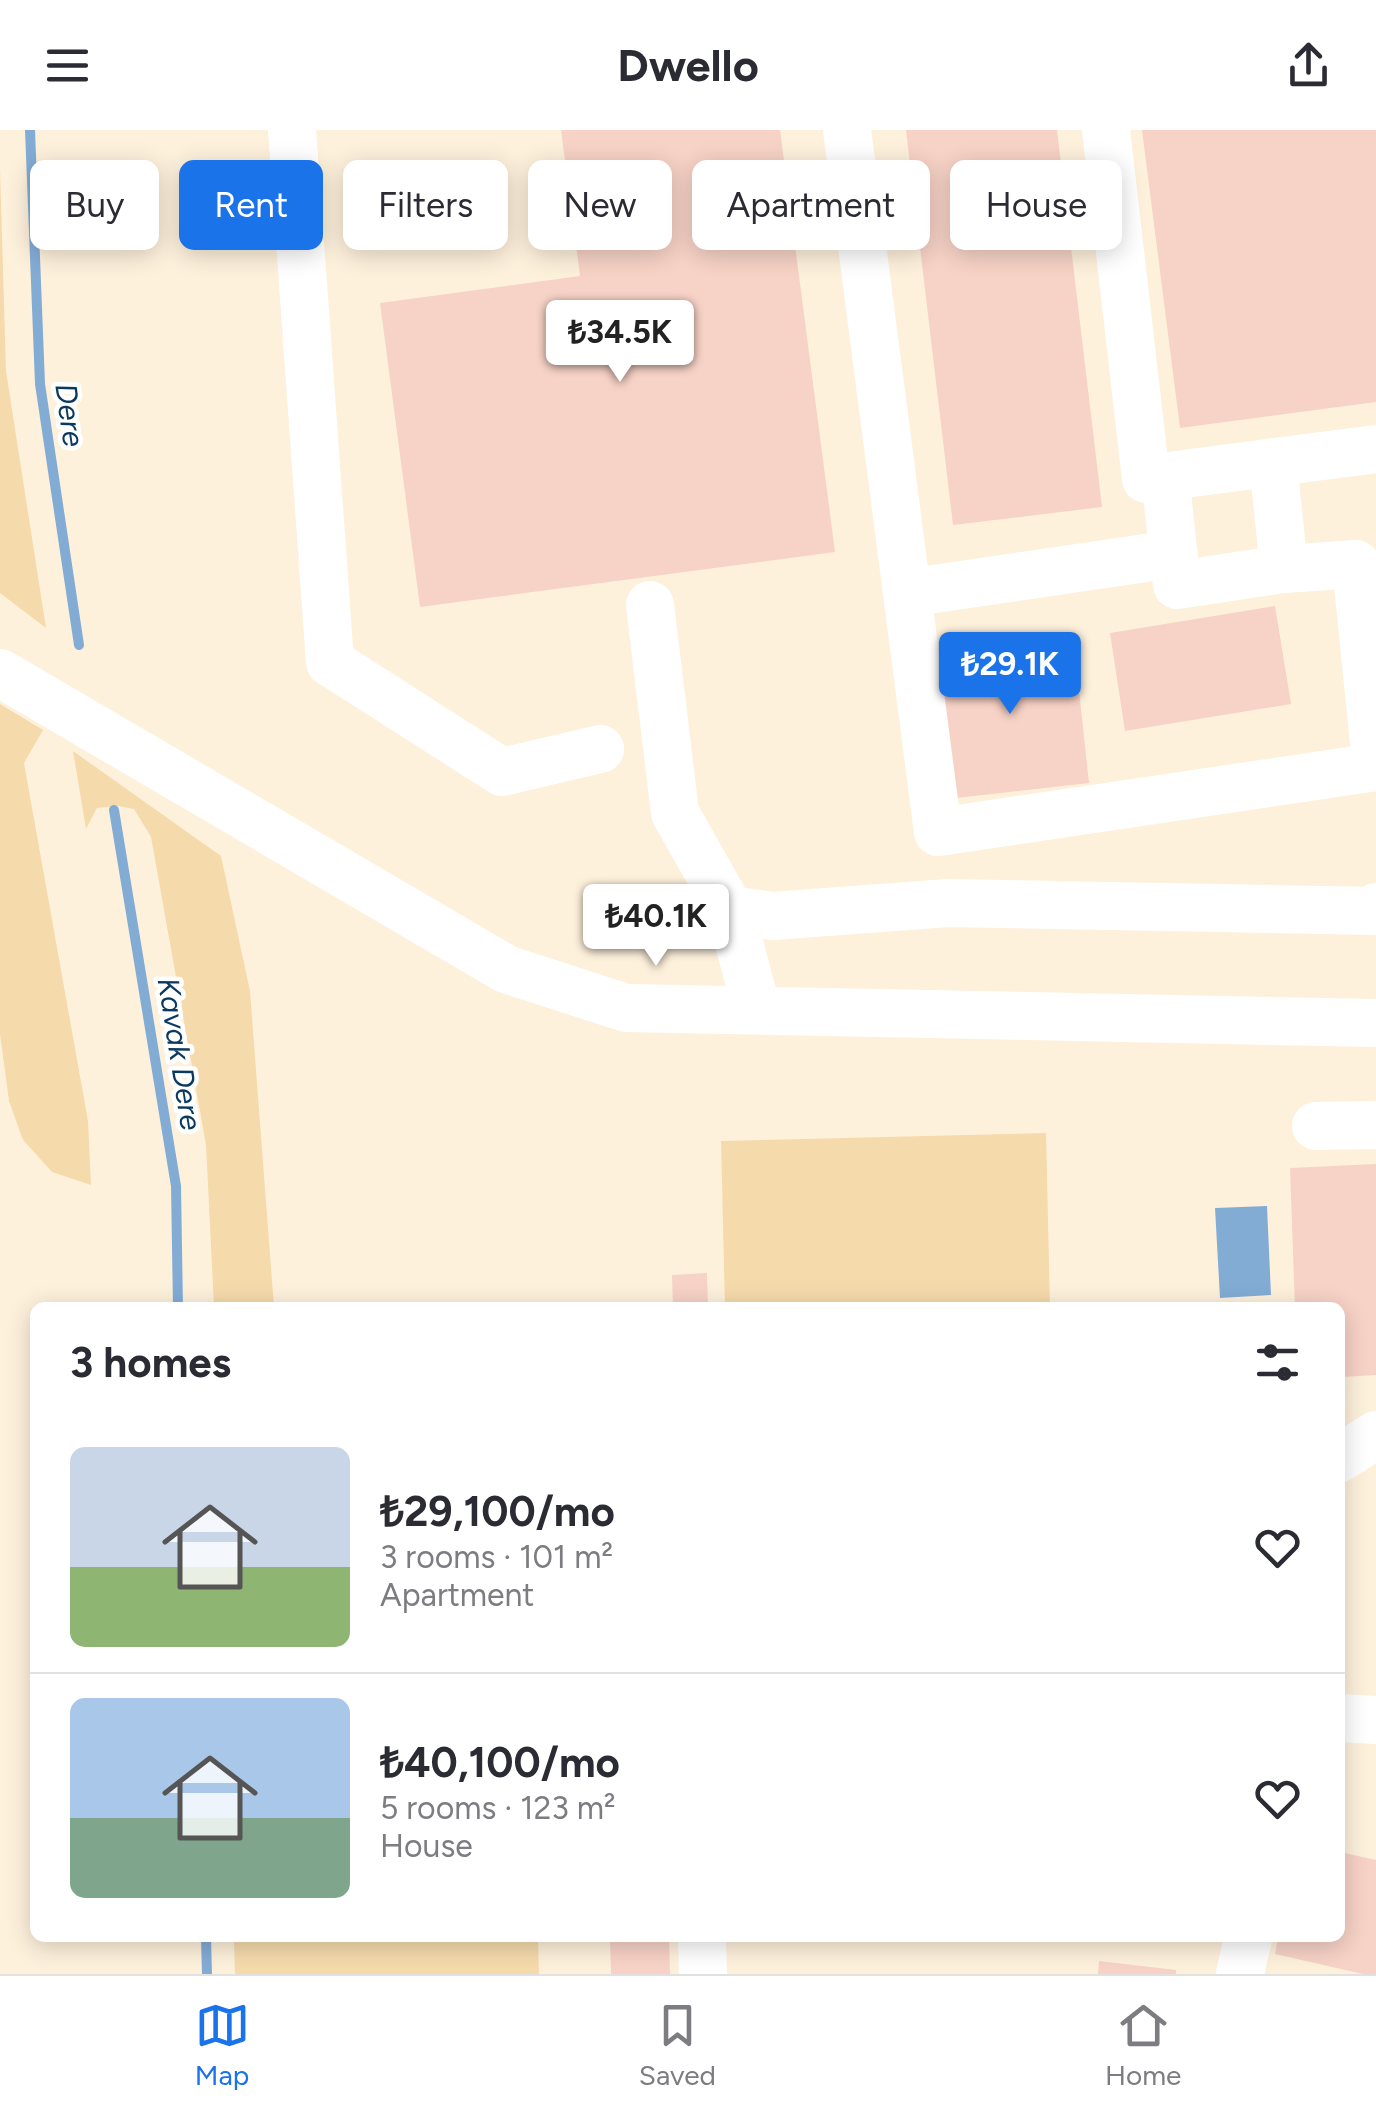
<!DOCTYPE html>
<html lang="en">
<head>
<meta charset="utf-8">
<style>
	:root { --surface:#fff; --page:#f2f2f3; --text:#2b2b33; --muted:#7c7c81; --line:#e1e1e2; --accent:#1a73e8 }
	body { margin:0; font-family:Figtree,sans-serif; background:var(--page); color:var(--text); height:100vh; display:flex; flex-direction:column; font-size:38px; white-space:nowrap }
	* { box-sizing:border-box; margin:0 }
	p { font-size:32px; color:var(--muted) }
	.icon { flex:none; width:55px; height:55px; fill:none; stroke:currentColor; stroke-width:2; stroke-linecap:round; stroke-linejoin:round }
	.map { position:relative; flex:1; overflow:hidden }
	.details { position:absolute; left:30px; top:1172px; width:1315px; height:640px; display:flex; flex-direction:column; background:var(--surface); border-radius:15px; box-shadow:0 5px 25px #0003 }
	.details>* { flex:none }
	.guide { position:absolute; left:30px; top:30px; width:1318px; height:90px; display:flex; gap:20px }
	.price { position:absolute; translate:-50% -85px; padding:0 22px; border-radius:10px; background:#fff; color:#222; font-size:32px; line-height:65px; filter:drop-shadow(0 2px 5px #0008) }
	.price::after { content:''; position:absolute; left:50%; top:60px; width:30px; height:22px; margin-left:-15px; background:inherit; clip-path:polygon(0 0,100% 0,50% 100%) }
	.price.active { background:var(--accent); color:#fff }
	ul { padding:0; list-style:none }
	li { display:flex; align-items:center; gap:30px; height:250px; padding:0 40px }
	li+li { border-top:2px solid var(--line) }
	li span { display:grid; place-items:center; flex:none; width:280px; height:200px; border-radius:15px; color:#555 }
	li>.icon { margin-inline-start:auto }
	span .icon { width:120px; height:120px; fill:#fffc; stroke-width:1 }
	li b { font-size:42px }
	h2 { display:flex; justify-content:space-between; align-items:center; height:120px; padding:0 40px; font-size:42px }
	.tag { padding:0 35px; border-radius:15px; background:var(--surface); box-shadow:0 5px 25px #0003; font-size:35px; line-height:90px }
	.tag.active { background:var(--accent); color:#fff }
	header { display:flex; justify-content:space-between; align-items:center; height:130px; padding:0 40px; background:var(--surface); font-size:45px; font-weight:700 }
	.dock { display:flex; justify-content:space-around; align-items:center; height:140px; border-top:2px solid var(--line); background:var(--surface); font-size:28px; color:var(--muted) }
	.dock a { display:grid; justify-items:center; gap:5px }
	.dock .active { color:var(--accent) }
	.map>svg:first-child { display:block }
	.green { fill:#f5daac }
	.water { fill:#83acd5 }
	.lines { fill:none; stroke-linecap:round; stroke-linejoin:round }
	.stream { stroke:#83acd5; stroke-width:10 }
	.building { fill:#f7d2c6 }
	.minor { stroke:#fff; stroke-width:48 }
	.labels { text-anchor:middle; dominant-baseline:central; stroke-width:9; stroke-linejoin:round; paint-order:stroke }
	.water-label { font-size:30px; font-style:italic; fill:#0a385f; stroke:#fff }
</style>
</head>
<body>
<header><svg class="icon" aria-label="menu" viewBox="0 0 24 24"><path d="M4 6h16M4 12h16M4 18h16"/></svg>Dwello<svg class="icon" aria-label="share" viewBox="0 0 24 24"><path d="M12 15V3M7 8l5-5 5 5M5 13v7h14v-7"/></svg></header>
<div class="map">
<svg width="1376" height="1844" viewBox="0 0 1376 1844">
	<rect width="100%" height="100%" fill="#fef1dc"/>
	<path class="green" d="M0,38L6,241L46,498L0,463Z
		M0,574L43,600L24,633L88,991L91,1055L52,1042L23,1010L9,971L0,904Z
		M73,621L221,726L250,861L274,1177H214L206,1015L151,707L134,679L119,676L97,678L86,699Z
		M1046,1003L1050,1177H725L721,1011Z
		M234,1808H538L539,1844H235Z"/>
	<path class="water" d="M1267,1076L1271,1165L1220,1168L1215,1078Z"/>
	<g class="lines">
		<path class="stream" d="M30,0L40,254L79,515
			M114,680L176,1056L178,1178
			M206,1808L207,1844"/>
	</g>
	<path class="building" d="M561,0H780L835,422L420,477L380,173L580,146Z
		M906,0H1057L1102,377L953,395Z
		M1142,0H1376V272L1180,298Z
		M1275,476L1291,574L1125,601L1110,503Z
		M1073,505L1089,653L947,669L931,521Z
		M1376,1034V1245L1343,1247L1340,1178H1295L1290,1038Z
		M707,1143L708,1178H673L672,1145Z
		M1340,1722L1376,1730V1844H1363L1275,1824L1278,1808H1340Z
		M610,1808H669L670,1844H611Z
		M1099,1831L1176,1840V1844H1098Z"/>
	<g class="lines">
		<path class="minor" d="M292,0L330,532L502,642L600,619
			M847,0L938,702L1376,637
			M1106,0L1146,349L1376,319
			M1165,346L1177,455L1284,439L1273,332
			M1284,439L1356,434L1376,633
			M907,463L1173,424
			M650,475L675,683L730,780L773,786L948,773L1374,781L1376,777
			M0,543L506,839L626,878L1376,893
			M730,780L757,880
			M1316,996L1376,995
			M1340,1328L1376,1305
			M1340,1588L1376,1590
			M702,1808L703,1844
			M1240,1844L1248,1808"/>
	</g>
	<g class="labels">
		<g class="water-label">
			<text transform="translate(70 285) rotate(82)">Dere</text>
			<text transform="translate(180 924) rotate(81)">Kavak Dere</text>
		</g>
	</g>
</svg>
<b class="price" style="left:620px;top:255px">₺34.5K</b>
<b class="price active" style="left:1010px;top:587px">₺29.1K</b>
<b class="price" style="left:656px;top:839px">₺40.1K</b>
<div class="guide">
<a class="tag">Buy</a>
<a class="tag active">Rent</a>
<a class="tag">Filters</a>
<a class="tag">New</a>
<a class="tag">Apartment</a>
<a class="tag">House</a>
</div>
<section class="details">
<h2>3 homes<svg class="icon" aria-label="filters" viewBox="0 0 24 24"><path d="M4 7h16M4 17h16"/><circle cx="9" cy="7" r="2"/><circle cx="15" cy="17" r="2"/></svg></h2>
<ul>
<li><span style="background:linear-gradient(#c9d6e8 60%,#8fb573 0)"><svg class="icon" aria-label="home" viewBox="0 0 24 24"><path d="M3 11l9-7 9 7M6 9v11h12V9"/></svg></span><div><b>₺29,100/mo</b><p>3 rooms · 101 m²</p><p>Apartment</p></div><svg class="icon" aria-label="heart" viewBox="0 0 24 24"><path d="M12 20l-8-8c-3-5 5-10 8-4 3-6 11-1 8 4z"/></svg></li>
<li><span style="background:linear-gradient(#a9c7e8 60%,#7fa58c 0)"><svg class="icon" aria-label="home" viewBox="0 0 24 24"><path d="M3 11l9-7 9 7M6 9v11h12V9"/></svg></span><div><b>₺40,100/mo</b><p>5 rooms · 123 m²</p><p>House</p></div><svg class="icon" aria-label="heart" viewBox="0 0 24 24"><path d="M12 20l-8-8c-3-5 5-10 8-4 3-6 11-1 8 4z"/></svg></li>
</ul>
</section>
</div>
<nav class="dock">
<a class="active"><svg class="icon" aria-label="map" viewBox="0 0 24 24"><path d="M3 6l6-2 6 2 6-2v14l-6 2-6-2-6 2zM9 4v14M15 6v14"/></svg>Map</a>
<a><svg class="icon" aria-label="saved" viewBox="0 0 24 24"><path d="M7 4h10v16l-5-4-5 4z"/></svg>Saved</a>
<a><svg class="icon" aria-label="home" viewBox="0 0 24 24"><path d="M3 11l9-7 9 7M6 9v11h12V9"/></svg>Home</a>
</nav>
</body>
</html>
